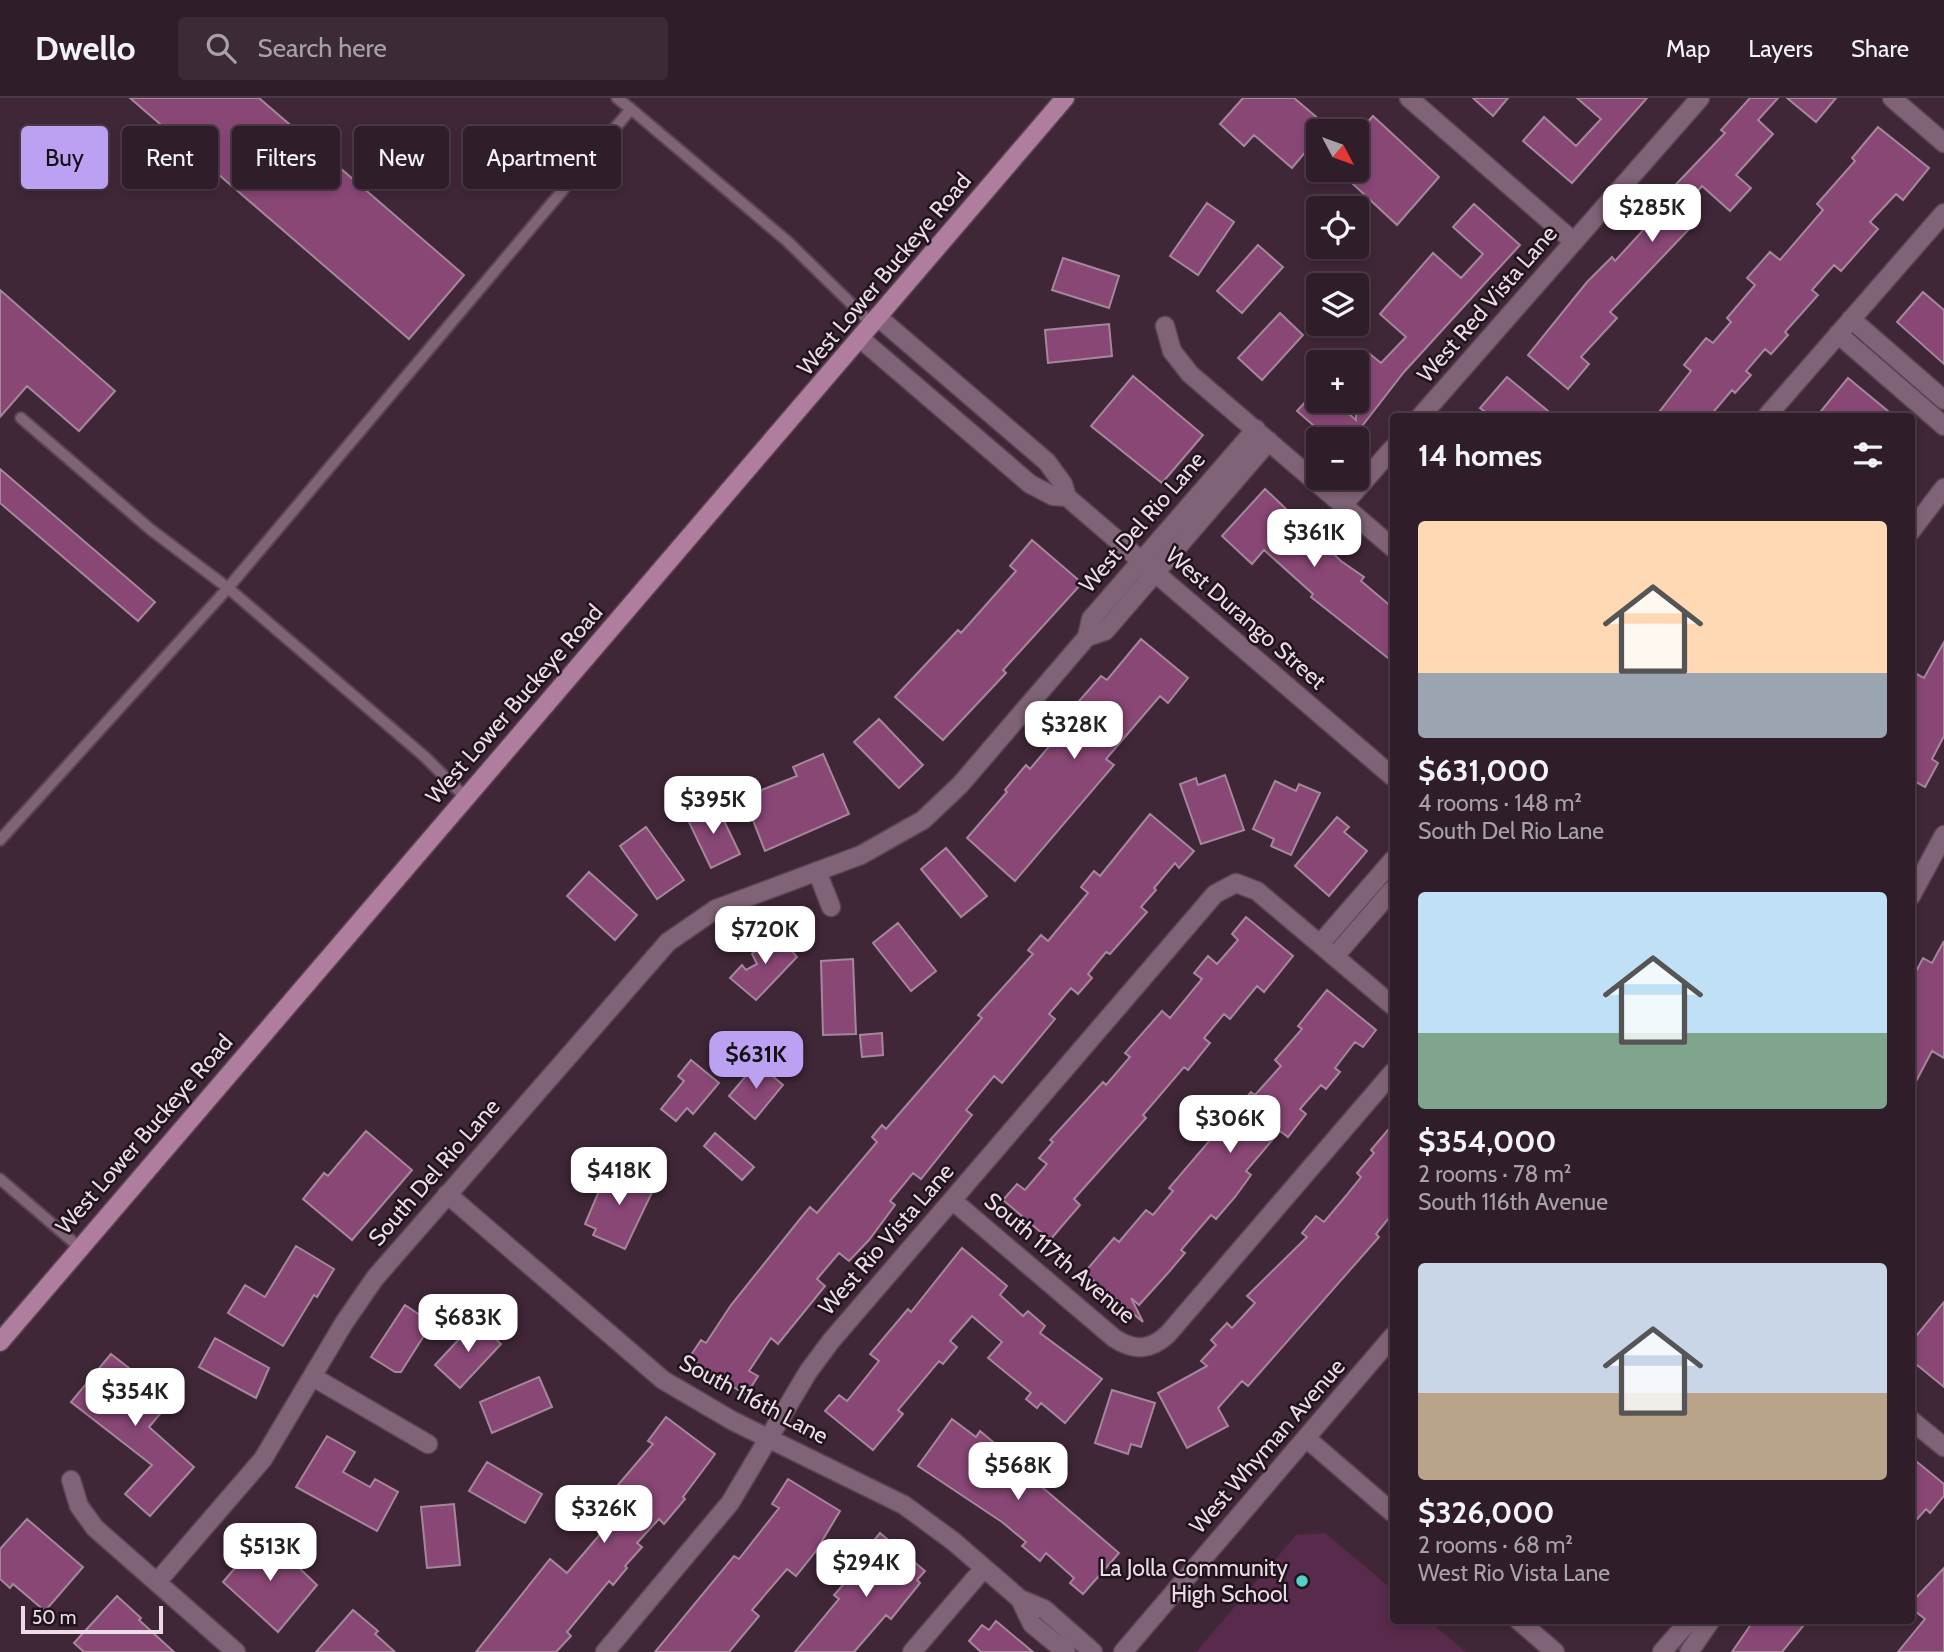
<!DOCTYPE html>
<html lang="en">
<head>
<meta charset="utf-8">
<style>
	:root { --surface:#301d2a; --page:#3c2a36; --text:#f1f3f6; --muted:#a8a2a8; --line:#4b3b47; --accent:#bca0f2 }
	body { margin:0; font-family:Cabin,sans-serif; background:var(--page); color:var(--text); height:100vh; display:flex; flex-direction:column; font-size:26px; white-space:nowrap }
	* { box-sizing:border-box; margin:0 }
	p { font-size:23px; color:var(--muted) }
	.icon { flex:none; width:38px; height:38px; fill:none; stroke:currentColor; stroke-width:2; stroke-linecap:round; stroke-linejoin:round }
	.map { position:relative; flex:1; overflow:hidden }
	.drawer { position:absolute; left:1390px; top:315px; width:525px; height:1211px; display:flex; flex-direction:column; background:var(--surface); border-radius:7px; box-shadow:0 4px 10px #0003,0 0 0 2px var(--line) }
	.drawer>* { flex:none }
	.guide { position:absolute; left:21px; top:28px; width:665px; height:63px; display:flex; gap:14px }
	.needle { width:46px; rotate:131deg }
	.controls { position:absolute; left:1306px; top:21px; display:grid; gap:14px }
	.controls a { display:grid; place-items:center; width:63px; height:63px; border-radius:7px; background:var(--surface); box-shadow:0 4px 10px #0003,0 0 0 2px var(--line); font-size:35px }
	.scale { position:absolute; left:21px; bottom:18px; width:142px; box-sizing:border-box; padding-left:7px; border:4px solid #eddce7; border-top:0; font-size:19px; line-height:24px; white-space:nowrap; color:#eddce7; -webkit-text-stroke:5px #20141c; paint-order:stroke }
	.price { position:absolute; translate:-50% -60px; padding:0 16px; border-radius:14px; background:#fff; color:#222; font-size:23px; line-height:46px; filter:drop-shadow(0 2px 4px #0008) }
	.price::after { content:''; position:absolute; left:50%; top:42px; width:21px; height:16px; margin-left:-10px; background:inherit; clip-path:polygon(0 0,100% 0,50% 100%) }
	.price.current { background:var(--accent); color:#111 }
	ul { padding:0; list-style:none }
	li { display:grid; align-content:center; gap:14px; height:371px; padding:0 28px }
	li span { display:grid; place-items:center; height:217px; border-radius:7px; color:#555 }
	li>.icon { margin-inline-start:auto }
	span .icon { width:126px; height:126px; fill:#fffc; stroke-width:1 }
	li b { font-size:30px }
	h2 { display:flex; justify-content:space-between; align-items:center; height:84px; padding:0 28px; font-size:30px }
	.chip { padding:0 24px; border-radius:7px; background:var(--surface); box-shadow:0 4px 10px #0003,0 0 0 2px var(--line); font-size:24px; line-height:63px }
	.chip.current { background:var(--accent); color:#111 }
	header { display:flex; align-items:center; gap:42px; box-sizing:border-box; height:98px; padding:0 35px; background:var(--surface); border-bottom:2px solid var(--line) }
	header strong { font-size:33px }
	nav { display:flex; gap:38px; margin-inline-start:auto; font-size:24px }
	.search { width:490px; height:63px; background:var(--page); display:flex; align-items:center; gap:18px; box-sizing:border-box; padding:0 24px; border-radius:7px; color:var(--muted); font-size:26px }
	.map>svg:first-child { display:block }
	.green { fill:#582a4b }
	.building { fill:#894776; stroke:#a5869b; stroke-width:2 }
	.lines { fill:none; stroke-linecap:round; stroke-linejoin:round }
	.service-casing { stroke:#5c4454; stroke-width:14 }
	.minor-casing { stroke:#5c4454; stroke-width:21 }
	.tertiary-casing { stroke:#5c4454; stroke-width:21 }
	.secondary-casing { stroke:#5c4454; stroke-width:21 }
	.service { stroke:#816377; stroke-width:10 }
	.minor { stroke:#816377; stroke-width:18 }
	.tertiary { stroke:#816377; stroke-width:18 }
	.secondary { stroke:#af7e9f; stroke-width:18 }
	.poi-dot { fill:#55cec5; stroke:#20141c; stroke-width:2.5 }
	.labels { text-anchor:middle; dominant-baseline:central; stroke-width:5; stroke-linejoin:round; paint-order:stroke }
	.street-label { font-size:23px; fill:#eddce7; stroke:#20141c }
	.poi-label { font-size:23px; fill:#eddce7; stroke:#20141c; text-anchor:end }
</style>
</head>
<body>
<header>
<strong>Dwello</strong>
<div class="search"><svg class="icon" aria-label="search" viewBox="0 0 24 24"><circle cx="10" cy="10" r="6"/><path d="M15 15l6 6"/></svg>Search here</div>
<nav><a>Map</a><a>Layers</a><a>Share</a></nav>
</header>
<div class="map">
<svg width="1944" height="1554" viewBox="0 0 1944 1554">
	<rect width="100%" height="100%" fill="#402738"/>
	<path class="green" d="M1325,1435L1393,1492V1522L1429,1523L1466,1554H1196L1296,1437Z"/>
	<path class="building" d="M130,0H259L464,177L409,241Z
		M1243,0H1294L1327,28L1318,33V39L1292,70L1254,37L1244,48L1220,26Z
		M1473,0H1508L1493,18Z
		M1577,0H1647L1572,85L1523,43L1544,19L1576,48L1601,21Z
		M1750,0H1778L1758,22L1773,36L1736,77L1751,90L1730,113L1702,88L1679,115L1692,128L1610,214L1617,220L1581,259L1589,266L1568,291L1528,257L1587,184L1612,159L1615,163L1646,129L1640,124L1725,35L1721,32Z
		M1787,0H1836L1816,24Z
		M1373,18L1439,79L1397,127L1338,72H1356V37Z
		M1878,29L1929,70L1903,102L1896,96L1870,124L1878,131L1841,173L1834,167L1812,192L1818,197L1785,234L1788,237L1771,256L1765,251L1746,273L1751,277L1735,295L1732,292L1710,318H1656L1691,273L1684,267L1706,240L1713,245L1731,224L1727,220L1755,187L1747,180L1770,154L1780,162L1823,112L1817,106L1855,63L1852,60Z
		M1207,105L1234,124L1198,177L1170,158Z
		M1474,106L1520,147L1404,274L1352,341H1329L1297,313L1318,290V303H1334L1356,322V266L1366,253L1381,265L1406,239L1380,216L1433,155L1461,180L1483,156L1453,129Z
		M1258,147L1283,169L1242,215L1217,193Z
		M1063,160L1119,178L1109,210L1052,192Z
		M0,192L115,293L79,333L27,288L0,319Z
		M1923,194L1944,212V266L1897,224Z
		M1280,215L1303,237L1262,282L1238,260Z
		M1109,226L1112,258L1048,265L1045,232Z
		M1133,278L1203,337L1162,385L1091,328Z
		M1507,279L1554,318H1491L1480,310Z
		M1848,280L1894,318H1817Z
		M0,371L155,504L138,523L0,405Z
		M1265,391L1341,463L1364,479L1361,483L1393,510V564L1311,499L1313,496L1264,452L1252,466L1222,438Z
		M1032,442L1082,485L1003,572L1006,575L943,642L895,599L958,532L961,535L1016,473L1010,468Z
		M1141,541L1188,580L1168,605L1160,598L1106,661L1114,667L1015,783L967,740L1007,694L1005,692L1026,667L1030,671L1084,607L1079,603L1101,578L1107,582Z
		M1944,544V638L1932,661L1938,665L1925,689L1911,681V573L1924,580Z
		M879,621L923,667L899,690L854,644Z
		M823,656L849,716L765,753L744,699L797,678L793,669Z
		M1225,677L1244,732L1201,746L1180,686L1196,680L1198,687Z
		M1275,683L1296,693L1299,686L1320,695L1291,757L1271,748L1274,741L1253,731Z
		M716,706L740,756L711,770L687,720Z
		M1150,716L1194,753L1179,770L1175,765L1154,790L1156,792L1141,809L1147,814L1110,856L1106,854L1088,876L1092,880L1078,896L1071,890L1049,916L1055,921L1002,985L994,978L966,1012L972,1017L921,1081L913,1075L890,1103L895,1107L869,1142L849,1163L839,1155L817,1181L825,1188L778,1246L771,1240L749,1273L758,1278L746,1297L689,1260L701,1242L706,1245L731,1207L800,1121L810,1109L817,1115L877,1044L872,1039L882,1027L886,1031L982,920L978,917L1033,856L1028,852L1041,837L1048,843L1088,795L1081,789L1094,773L1100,778Z
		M1337,719L1349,729L1344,734L1367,753L1329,798L1295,768Z
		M646,729L684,782L657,801L620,748Z
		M946,750L987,798L961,819L921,771Z
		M589,774L637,817L615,842L567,798Z
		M1246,819L1293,858L1264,894L1257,888L1230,921L1224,916L1204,940L1210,945L1188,972L1184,969L1143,1017L1146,1020L1074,1101L1080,1107L1050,1142L1003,1102L1017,1086L1025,1092L1047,1066L1039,1060L1053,1044L1050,1042L1103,984L1106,987L1130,959L1125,955L1162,913L1170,920L1202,881L1194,875L1208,858L1217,866L1238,842L1232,836Z
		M898,825L936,873L911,893L873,845Z
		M774,833L797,859L756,902L730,880L742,867L746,872L757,866L752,856Z
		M1944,843V960L1932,953L1911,993V883L1923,860L1932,865Z
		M853,861L856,936L823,937L821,863Z
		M1327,892L1376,932L1363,949L1355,944L1335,970L1340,974L1326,991L1321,987L1300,1011L1306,1016L1288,1039L1280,1033L1246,1073L1251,1077L1235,1099L1216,1121L1211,1117L1181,1152L1185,1155L1168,1175L1139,1207L1131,1200L1143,1224L1084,1175L1114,1140L1119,1144L1146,1112L1153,1117L1173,1093L1169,1090L1251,994L1255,997L1281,968L1275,962L1302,931L1298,928Z
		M882,935L883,957L862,959L860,937Z
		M691,962L719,985L693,1016L687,1010L676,1023L661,1011L684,983L678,978Z
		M757,965L783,987L755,1021L729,998Z
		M1393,1026V1115L1376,1136L1379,1139L1248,1288L1242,1283L1218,1310L1228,1328L1187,1350L1158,1295L1207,1268L1201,1263L1216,1247L1211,1242L1227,1225L1232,1230L1255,1205L1247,1198L1307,1139L1302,1135L1316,1118L1324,1124L1345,1099L1361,1079L1357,1075L1374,1055L1371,1052Z
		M366,1033L412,1072L352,1142L303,1101L324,1075L328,1078Z
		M715,1035L754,1069L742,1082L704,1048Z
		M610,1067L655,1088L625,1151L593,1137L596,1131L585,1126Z
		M296,1148L334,1171L317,1199L314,1197L283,1248L228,1215L245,1187L265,1199Z
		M962,1150L1007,1188L1000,1197L1023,1218L1028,1213L1045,1228L1040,1235L1102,1281L1065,1325L1041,1305L1037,1310L1026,1301L1031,1295L988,1260L1002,1244L972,1218L950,1243L957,1249L943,1266L939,1263L898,1312L903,1316L873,1352L825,1313L839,1297L847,1303L879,1263L870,1256L908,1211L911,1214Z
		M1944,1204V1289L1911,1262V1244Z
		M405,1207L432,1225L401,1274H395L371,1259Z
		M476,1223L501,1246L460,1290L435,1267Z
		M215,1240L269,1270L256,1300L199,1269Z
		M111,1256L171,1303L149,1329L194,1369L150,1418L125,1396L152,1367L71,1304Z
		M539,1279L552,1309L492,1335L480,1304Z
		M1112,1292L1155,1305L1141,1349L1131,1346L1128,1356L1095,1345Z
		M666,1319L715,1356L683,1399L685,1401L664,1426L659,1421L637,1445L642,1449L625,1468L627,1470L613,1487L609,1483L567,1534L571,1538L556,1554H476L550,1461L567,1475L602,1434L588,1422L653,1346L648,1343Z
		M952,1321L976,1339L980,1333L1024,1370L1028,1364L1042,1374L1035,1383L1119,1455L1083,1496L1070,1485L1074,1480L1046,1455L1040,1463L1022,1448L1026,1444L1002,1424L918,1368Z
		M327,1338L355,1354L343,1374L370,1389L375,1381L398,1394L377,1433L296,1389Z
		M1911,1359L1944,1386V1398L1930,1415L1926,1411L1911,1428Z
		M487,1364L542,1396L525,1425L469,1393Z
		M788,1381L840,1413L816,1453L796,1478L787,1471L752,1512L759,1518L729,1554H655L734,1458L739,1461L779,1410L772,1406Z
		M454,1406L460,1467L427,1470L421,1409Z
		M27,1421L83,1469L45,1513L13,1486L10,1490L0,1481V1451Z
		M880,1435L925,1473L917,1482L920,1485L891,1521L886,1517L854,1554H795L839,1501L834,1497L863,1464L859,1461Z
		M264,1436L317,1487L278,1534L223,1484Z
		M1944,1470V1554H1898L1925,1521L1911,1510V1505Z
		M117,1498L141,1520L139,1522L174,1554H84L74,1545Z
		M353,1512L378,1533L375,1536L395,1554H316Z
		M1754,1522H1808L1782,1554H1732Z
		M996,1523L1033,1554H981L969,1543L982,1527L989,1532Z"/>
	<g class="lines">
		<defs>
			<path id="service" d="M617,0L631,11
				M21,320L150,431L228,490L631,11L787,143L873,227
				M0,742L228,490L425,659L466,700
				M0,1081L79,1149"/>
			<path id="minor" d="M1409,0L1574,144
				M1892,0L1944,45
				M1851,221L1944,302
				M1165,228L1172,253L1190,276L1393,450
				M1838,236L1944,328
				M1421,318L1700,0
				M1767,318L1944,115
				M1343,407L1393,350
				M1087,539L1105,533L1269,343
				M1087,539L1091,521L1256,331
				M817,773L831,809
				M1911,798L1944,737
				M1320,846L1393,762
				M1335,858L1393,791
				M447,1096L663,1282L733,1323L904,1407L953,1443L1020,1501L1044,1511L1093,1554
				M952,1102L1114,1240C1134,1253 1150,1253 1168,1236L1393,974
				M313,1279L428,1346
				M1911,1322L1944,1349
				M71,1382L79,1408L95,1430L236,1554
				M157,1484L263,1361L344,1225L375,1180L668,844L716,811L861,757L923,722L960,687L1087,539
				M1020,1501L1032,1526L1066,1554
				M605,1554L730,1405L808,1274L831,1243L1215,796L1236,785L1257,793L1393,908
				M912,1554L984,1470
				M1662,1554L1690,1522
				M1689,1554L1711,1522"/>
			<path id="tertiary" d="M879,220L1047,364L1063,386L1067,399L1393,679
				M861,241L1030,386L1053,398L1067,399
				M1911,433L1944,390
				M1306,1340L1393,1415
				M1518,1522L1555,1554
				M1123,1554L1393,1238"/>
			<path id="secondary" d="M0,1244L1065,0"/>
		</defs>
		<use href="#service" class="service-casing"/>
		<use href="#minor" class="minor-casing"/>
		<use href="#tertiary" class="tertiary-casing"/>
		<use href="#secondary" class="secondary-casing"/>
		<use href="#service" class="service"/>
		<use href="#minor" class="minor"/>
		<use href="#tertiary" class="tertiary"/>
		<use href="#secondary" class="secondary"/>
	</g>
	<circle class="poi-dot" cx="1302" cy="1483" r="7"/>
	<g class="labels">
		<g class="street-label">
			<text transform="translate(884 176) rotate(-50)">West Lower Buckeye Road</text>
			<text transform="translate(1487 206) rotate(-49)">West Red Vista Lane</text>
			<text transform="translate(1142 424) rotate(-49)">West Del Rio Lane</text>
			<text transform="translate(1246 520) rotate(41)">West Durango Street</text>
			<text transform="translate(514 606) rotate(-49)">West Lower Buckeye Road</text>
			<text transform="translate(144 1036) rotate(-49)">West Lower Buckeye Road</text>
			<text transform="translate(434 1074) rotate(-49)">South Del Rio Lane</text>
			<text transform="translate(886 1141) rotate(-49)">West Rio Vista Lane</text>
			<text transform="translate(1060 1160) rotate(40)">South 117th Avenue</text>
			<text transform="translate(754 1301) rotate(28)">South 116th Lane</text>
			<text transform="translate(1267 1348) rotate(-49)">West Whyman Avenue</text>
		</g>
		<g class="poi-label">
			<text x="1288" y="1470">La Jolla Community<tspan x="1288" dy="26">High School</tspan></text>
		</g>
	</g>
</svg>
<div class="controls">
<a><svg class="needle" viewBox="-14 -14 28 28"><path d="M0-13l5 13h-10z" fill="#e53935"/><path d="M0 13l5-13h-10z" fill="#a8a2a8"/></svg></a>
<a><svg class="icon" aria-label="locate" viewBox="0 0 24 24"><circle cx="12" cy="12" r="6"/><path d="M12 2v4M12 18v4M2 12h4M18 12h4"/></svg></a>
<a><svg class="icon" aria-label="layers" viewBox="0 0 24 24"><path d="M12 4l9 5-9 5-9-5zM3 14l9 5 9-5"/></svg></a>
<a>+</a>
<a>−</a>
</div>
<div class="scale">50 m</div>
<b class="price" style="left:1652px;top:146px">$285K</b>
<b class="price" style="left:1314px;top:471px">$361K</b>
<b class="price" style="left:1074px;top:663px">$328K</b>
<b class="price" style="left:713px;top:738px">$395K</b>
<b class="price" style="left:765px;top:868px">$720K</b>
<b class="price current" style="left:756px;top:993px">$631K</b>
<b class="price" style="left:1230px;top:1057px">$306K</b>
<b class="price" style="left:619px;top:1109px">$418K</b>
<b class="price" style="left:468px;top:1256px">$683K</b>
<b class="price" style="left:135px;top:1330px">$354K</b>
<b class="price" style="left:1018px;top:1404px">$568K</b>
<b class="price" style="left:604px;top:1447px">$326K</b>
<b class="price" style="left:270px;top:1485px">$513K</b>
<b class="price" style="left:866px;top:1501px">$294K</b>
<div class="guide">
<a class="chip current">Buy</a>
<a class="chip">Rent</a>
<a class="chip">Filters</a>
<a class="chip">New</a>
<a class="chip">Apartment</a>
</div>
<section class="drawer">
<h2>14 homes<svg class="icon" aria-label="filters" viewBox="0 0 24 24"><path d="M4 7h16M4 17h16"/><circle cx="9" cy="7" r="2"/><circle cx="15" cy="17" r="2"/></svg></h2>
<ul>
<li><span style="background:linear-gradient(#ffd9b3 70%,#9aa5b1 0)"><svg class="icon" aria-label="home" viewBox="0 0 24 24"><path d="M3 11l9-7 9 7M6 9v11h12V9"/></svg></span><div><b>$631,000</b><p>4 rooms · 148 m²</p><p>South Del Rio Lane</p></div></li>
<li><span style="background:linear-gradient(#bfe0f5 65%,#7fa58c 0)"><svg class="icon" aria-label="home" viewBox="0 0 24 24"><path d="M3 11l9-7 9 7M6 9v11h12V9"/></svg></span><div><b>$354,000</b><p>2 rooms · 78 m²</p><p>South 116th Avenue</p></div></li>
<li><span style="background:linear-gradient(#c9d6e8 60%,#b9a48a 0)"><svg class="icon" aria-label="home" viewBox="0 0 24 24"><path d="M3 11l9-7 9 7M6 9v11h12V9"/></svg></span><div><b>$326,000</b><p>2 rooms · 68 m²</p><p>West Rio Vista Lane</p></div></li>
</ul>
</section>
</div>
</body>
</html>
